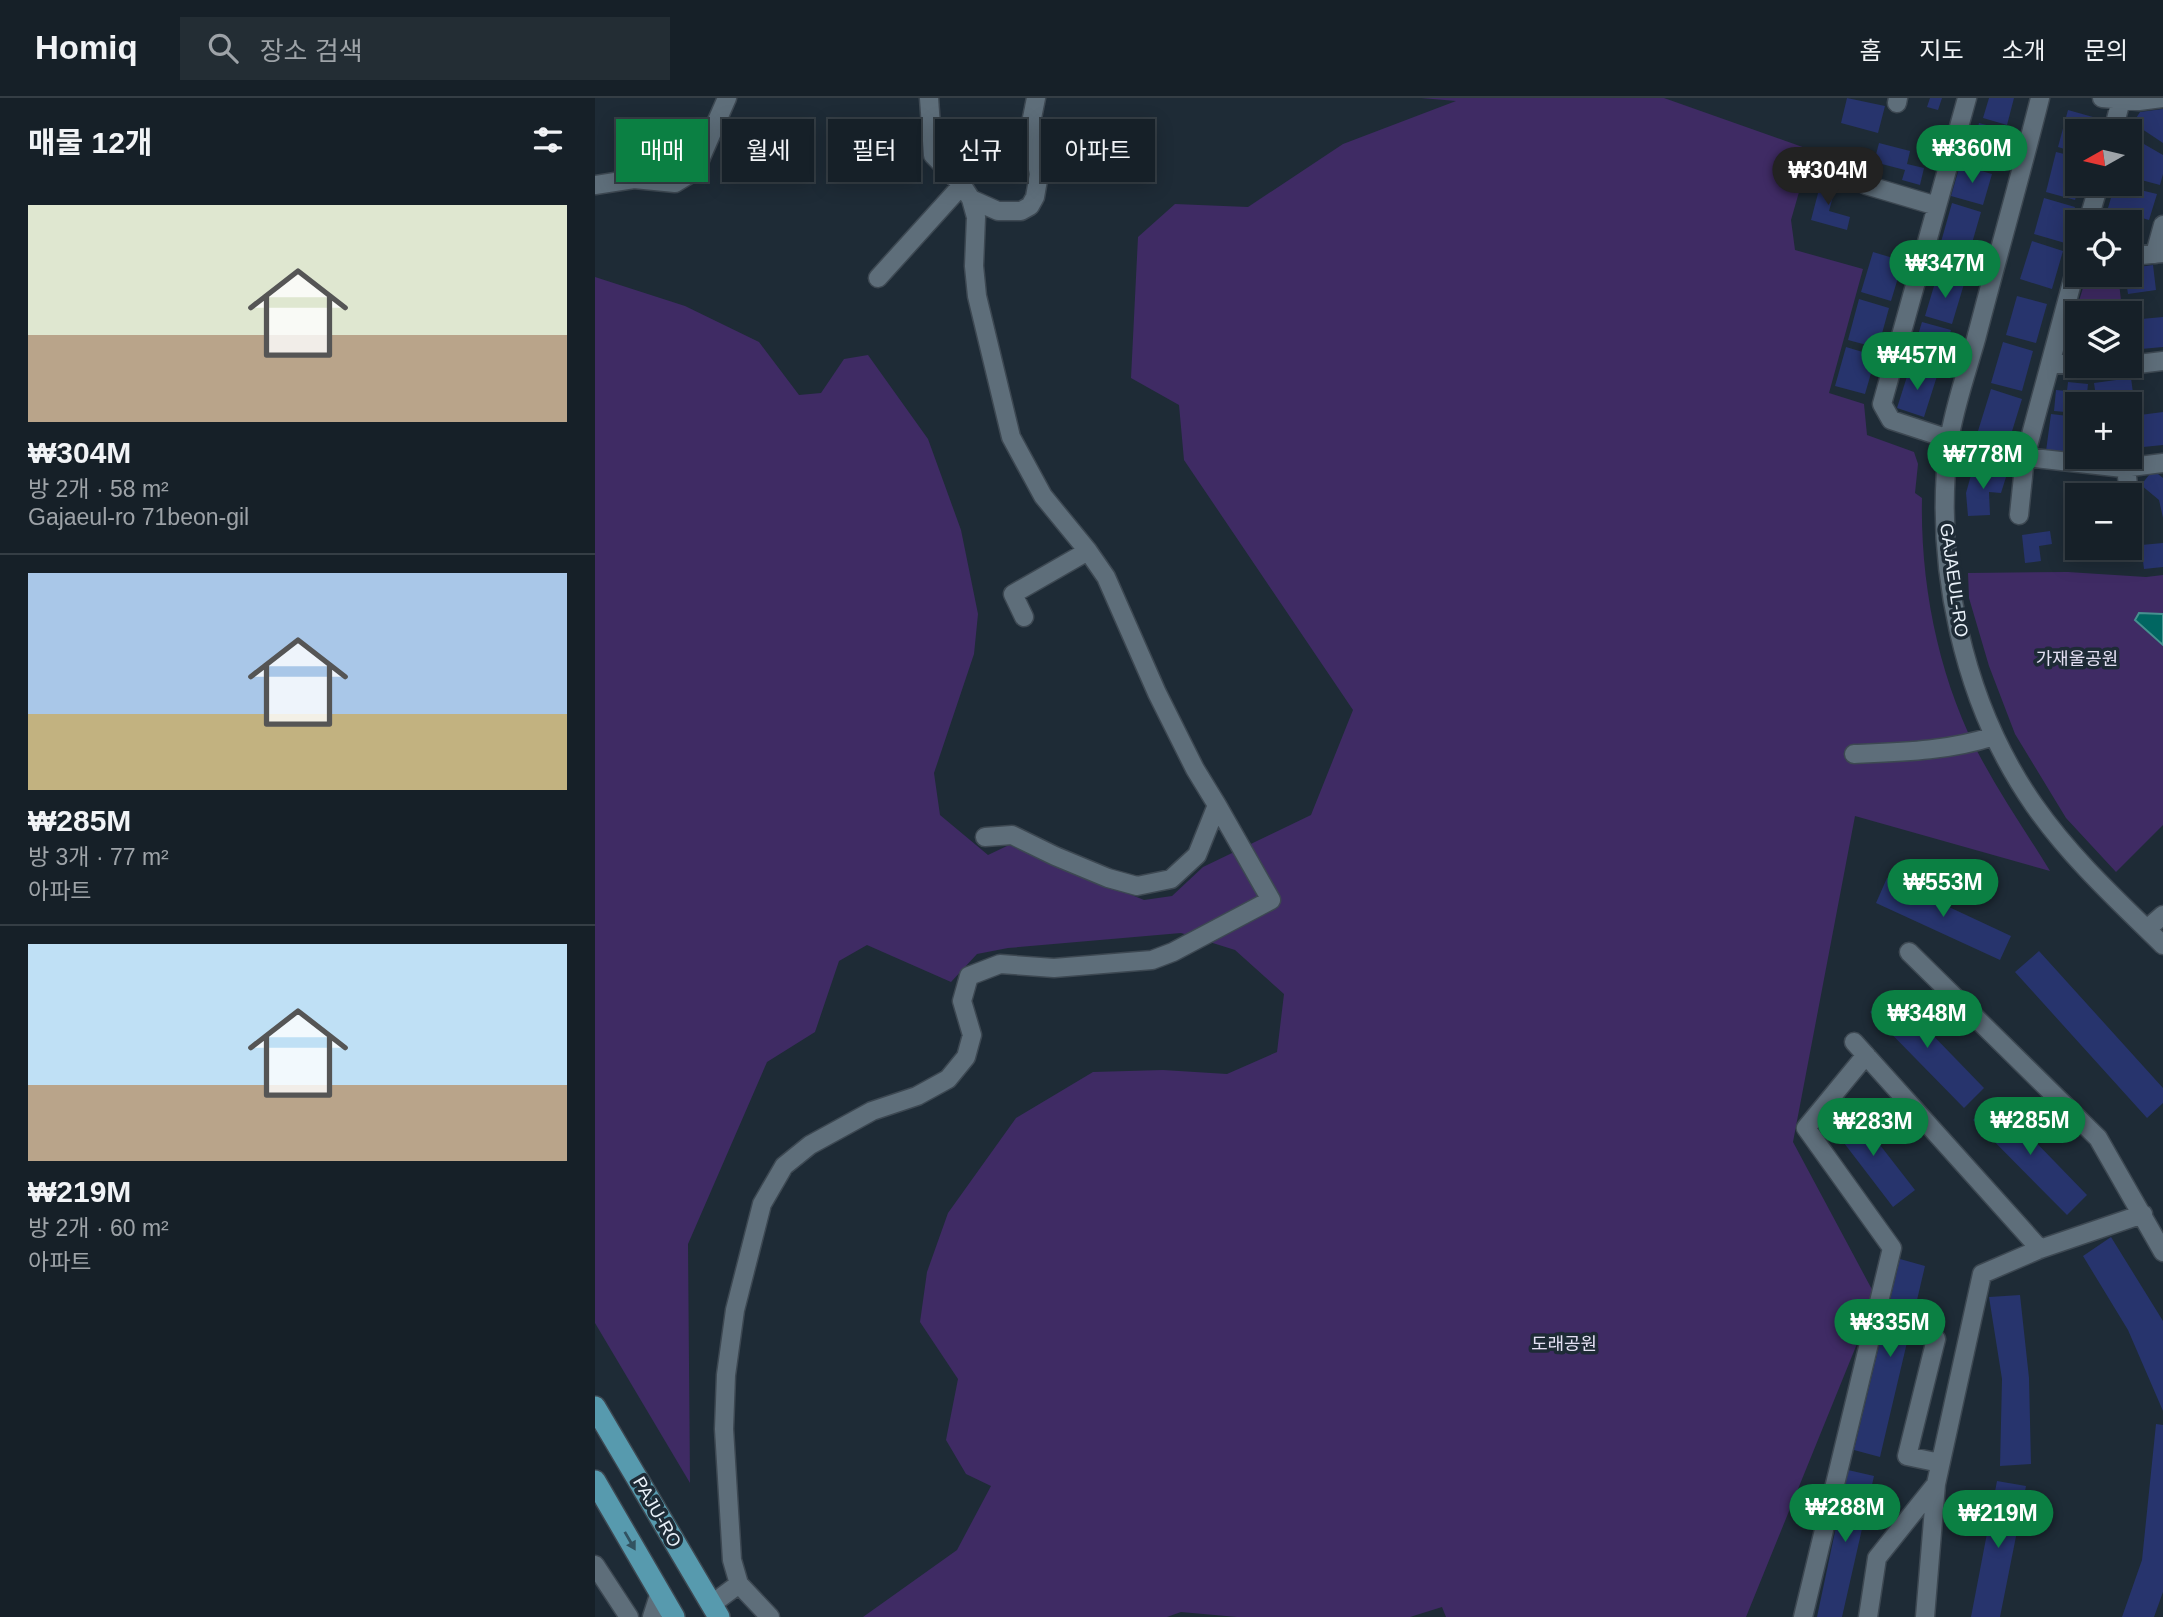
<!DOCTYPE html>
<html lang="ko">
<head>
<meta charset="utf-8">
<style>
	:root { --surface:#162028; --page:#232d34; --text:#f1f3f6; --muted:#9ea3a8; --line:#353e45; --accent:#0b8043 }
	body { margin:0; font-family:Arial,"Noto Sans KR",sans-serif; background:var(--page); color:var(--text); height:100vh; display:flex; flex-direction:column; font-size:26px; white-space:nowrap }
	* { box-sizing:border-box; margin:0 }
	p { font-size:23px; color:var(--muted) }
	.icon { flex:none; width:38px; height:38px; fill:none; stroke:currentColor; stroke-width:2; stroke-linecap:round; stroke-linejoin:round }
	.map { position:relative; flex:1; overflow:hidden }
	.side { display:flex; flex-direction:column; background:var(--surface); width:595px }
	.side>* { flex:none }
	.hud { position:absolute; left:21px; top:21px; width:665px; height:63px; display:flex; gap:14px }
	.needle { width:46px; rotate:262deg }
	.buttons { position:absolute; left:1470px; top:21px; display:grid; gap:14px }
	.buttons a { display:grid; place-items:center; width:77px; height:77px; border-radius:0px; background:var(--surface); box-shadow:0 4px 18px #0003,0 0 0 2px var(--line); font-size:35px }
	.price { position:absolute; translate:-50% -60px; padding:0 16px; border-radius:24px; background:var(--accent); color:#fff; font-size:23px; line-height:46px; filter:drop-shadow(0 2px 4px #0008) }
	.price::after { content:''; position:absolute; left:50%; top:42px; width:21px; height:16px; margin-left:-10px; background:inherit; clip-path:polygon(0 0,100% 0,50% 100%) }
	.price.active { background:#222; color:#fff }
	ul { padding:0; list-style:none }
	li { display:grid; align-content:center; gap:14px; height:371px; padding:0 28px }
	li+li { border-top:2px solid var(--line) }
	li span { display:grid; place-items:center; height:217px; border-radius:0px; color:#555 }
	li>.icon { margin-inline-start:auto }
	span .icon { width:126px; height:126px; fill:#fffc; stroke-width:1 }
	li b { font-size:30px }
	h2 { display:flex; justify-content:space-between; align-items:center; height:84px; padding:0 28px; font-size:30px }
	.chip { padding:0 24px; border-radius:0px; background:var(--surface); box-shadow:0 4px 18px #0003,0 0 0 2px var(--line); font-size:24px; line-height:63px }
	.chip.active { background:var(--accent); color:#fff }
	header { display:flex; align-items:center; gap:42px; box-sizing:border-box; height:98px; padding:0 35px; background:var(--surface); border-bottom:2px solid var(--line) }
	header strong { font-size:33px }
	nav { display:flex; gap:38px; margin-inline-start:auto; font-size:24px }
	.search { width:490px; height:63px; background:var(--page); display:flex; align-items:center; gap:18px; box-sizing:border-box; padding:0 24px; border-radius:0px; color:var(--muted); font-size:26px }
	main { display:flex; flex:1; min-height:0 }
	.map>svg:first-child { display:block }
	.green { fill:#3f2b64 }
	.water { fill:#006661; stroke:#46908f; stroke-width:2 }
	.building { fill:#27346d }
	.lines { fill:none; stroke-linecap:round; stroke-linejoin:round }
	.minor-casing { stroke:#3d4852; stroke-width:21 }
	.major-casing { stroke:#3d4852; stroke-width:24 }
	.minor { stroke:#5e6e7a; stroke-width:18 }
	.major { stroke:#579aae; stroke-width:21 }
	.oneway { fill:#325260 }
	.labels { text-anchor:middle; dominant-baseline:central; stroke-width:7; stroke-linejoin:round; paint-order:stroke }
	.street-label { font-size:18px; fill:#e9f1f9; stroke:#1e2b36 }
	.park-label { font-size:18px; fill:#e4e0f3; stroke:#1e2b36 }
</style>
</head>
<body>
<header>
<strong>Homiq</strong>
<div class="search"><svg class="icon" aria-label="search" viewBox="0 0 24 24"><circle cx="10" cy="10" r="6"/><path d="M15 15l6 6"/></svg>장소 검색</div>
<nav><a>홈</a><a>지도</a><a>소개</a><a>문의</a></nav>
</header>
<main>
<section class="side">
<h2>매물 12개<svg class="icon" aria-label="filters" viewBox="0 0 24 24"><path d="M4 7h16M4 17h16"/><circle cx="9" cy="7" r="2"/><circle cx="15" cy="17" r="2"/></svg></h2>
<ul>
<li><span style="background:linear-gradient(#dfe7d0 60%,#b9a48a 0)"><svg class="icon" aria-label="home" viewBox="0 0 24 24"><path d="M3 11l9-7 9 7M6 9v11h12V9"/></svg></span><div><b>₩304M</b><p>방 2개 · 58 m²</p><p>Gajaeul-ro 71beon-gil</p></div></li>
<li><span style="background:linear-gradient(#a9c7e8 65%,#c2b280 0)"><svg class="icon" aria-label="home" viewBox="0 0 24 24"><path d="M3 11l9-7 9 7M6 9v11h12V9"/></svg></span><div><b>₩285M</b><p>방 3개 · 77 m²</p><p>아파트</p></div></li>
<li><span style="background:linear-gradient(#bfe0f5 65%,#b9a48a 0)"><svg class="icon" aria-label="home" viewBox="0 0 24 24"><path d="M3 11l9-7 9 7M6 9v11h12V9"/></svg></span><div><b>₩219M</b><p>방 2개 · 60 m²</p><p>아파트</p></div></li>
</ul>
</section>
<div class="map">
<svg width="1568" height="1519" viewBox="0 0 1568 1519">
	<rect width="100%" height="100%" fill="#1e2b36"/>
	<path class="green" d="M826,0H1069L1216,52L1196,122L1200,152L1268,171L1234,295L1269,306L1272,337L1319,354L1323,366L1320,395L1327,400C1325,489 1345,586 1388,664C1408,701 1433,737 1455,773L1260,718L1198,1044L1281,1199L1151,1519H851L847,1509L815,1519H642L586,1514L572,1519H268L362,1452L396,1388L371,1376L351,1342L363,1281L325,1224L332,1174L353,1115L421,1020L498,974L568,972L632,976L682,954L689,896L640,852L586,835L413,850L382,856L356,884L272,847L244,863L220,934L172,964L93,1146L95,1385L0,1225V179L90,208L164,244L204,297L226,295L249,261L273,257L333,341L366,432L383,516L379,556L339,675L345,717L393,757L414,747L549,802L577,798L608,769L716,717L758,612L589,362L584,307L536,280L543,139L580,106L653,109L748,46L861,3Z
		M1492,177H1523L1526,202L1483,206Z
		M1473,474L1551,479L1568,477V727L1521,774L1471,720L1420,636L1394,568L1374,500L1373,475Z"/>
	<path class="water" d="M1544,515L1568,516V547L1540,522Z"/>
	<path class="building" d="M1252,0L1290,8L1283,35L1246,25Z
		M1335,0H1347L1343,12L1332,9Z
		M1394,0H1419L1412,27L1388,20Z
		M1568,11V45L1538,25L1545,14Z
		M1473,12L1505,21L1502,33H1482V55L1463,49Z
		M1384,25L1410,32L1399,69L1374,61Z
		M1535,38L1568,57V76L1565,87L1535,79Z
		M1284,45L1315,53L1312,66L1329,70L1325,87L1307,82L1310,72L1279,64Z
		M1461,54L1482,59V86H1485L1480,102L1451,94Z
		M1365,67L1397,76L1388,107L1356,98Z
		M1227,80L1242,84L1234,113L1255,119L1252,132L1216,122Z
		M1520,86L1562,96L1554,122L1513,110Z
		M1449,100L1480,109L1470,145L1439,136Z
		M1357,105L1386,114L1375,152L1346,144Z
		M1512,117L1544,126L1535,154V124H1510Z
		M1437,143L1468,153L1457,191L1425,181Z
		M1278,154L1308,163L1296,203L1266,194Z
		M1558,167L1561,192L1533,196L1530,177H1535V170Z
		M1342,178L1369,186L1357,226L1330,218Z
		M1422,198L1452,206L1441,245L1411,237Z
		M1264,201L1294,210L1283,250L1253,242Z
		M1568,219V249L1535,252V222Z
		M1327,224L1356,232L1344,272L1315,263Z
		M1482,227V258L1480,259L1478,228Z
		M1408,244L1438,253L1427,293L1396,285Z
		M1251,249L1281,258L1270,296L1240,288Z
		M1315,269L1342,278L1329,319L1302,310Z
		M1536,280L1540,310L1535,311V306H1502L1499,285Z
		M1473,284L1493,286L1491,306H1482V315L1459,313L1461,292L1472,293Z
		M1396,291L1427,301L1414,343L1383,333Z
		M1568,314V347L1548,349L1545,317Z
		M1456,316L1482,319V357L1451,353Z
		M1535,318H1537L1541,351H1535Z
		M1386,370L1411,379L1406,395L1394,394L1395,417L1373,418L1371,395L1376,377Z
		M1558,372L1568,380V420L1564,402L1546,387Z
		M1483,388L1508,389V397H1482Z
		M1455,433L1457,446L1444,448L1446,463L1430,465L1427,437Z
		M1568,445V469L1549,471L1546,447Z
		M1292,780L1416,838L1405,862L1281,805Z
		M1444,853L1568,990V1005L1552,1020L1420,874Z
		M1296,894L1389,990L1369,1010L1275,914Z
		M1399,1001L1492,1097L1472,1117L1378,1022Z
		M1257,1011L1320,1092L1298,1109L1236,1028Z
		M1516,1139L1568,1223V1313L1533,1232L1488,1158Z
		M1305,1161L1330,1168L1285,1359L1259,1352Z
		M1425,1197L1434,1280L1436,1366L1405,1368L1407,1281L1394,1199Z
		M1561,1326L1568,1327V1494L1559,1519H1527L1547,1462Z
		M1253,1372L1279,1378L1247,1519H1222Z
		M1402,1383L1431,1388L1405,1519H1376Z"/>
	<g class="lines">
		<defs>
			<path id="minor" d="M334,0L338,57L367,87L376,101L381,119L379,168L382,198L416,339L448,398L493,453L511,479L562,595L600,671L622,707L602,757L576,781L542,788L513,780L460,758L417,737L390,739
				M1372,0L1287,306L1296,322L1354,341L1430,359L1528,370L1568,365
				M1445,0C1425,80 1402,160 1381,241C1372,273 1359,310 1354,343C1338,466 1368,605 1439,707C1476,760 1522,802 1568,847
				M1507,0L1544,3L1567,0
				M1302,5L1303,0
				M1518,33L1526,2
				M0,87L39,81L80,85L93,77L104,64L132,0
				M1271,87L1342,108
				M376,101L403,113H426L435,108L440,99L444,76L435,30L441,0
				M1493,124L1504,86
				M1560,156L1568,127
				M1535,158L1568,155
				M283,180L367,87
				M1456,265L1482,267
				M1535,267L1568,263
				M1498,268H1524
				M1531,369L1534,397
				M1535,411L1537,432
				M1424,417L1430,359L1482,166
				M429,519L418,496L493,453
				M1259,656C1307,654 1354,653 1399,638
				M1552,831L1568,817
				M1314,854L1503,1040L1568,1154
				M1259,944L1445,1151
				M1341,1241L1312,1358L1345,1365
				M0,1467L34,1519
				M117,1506L144,1486
				M57,1519L65,1494
				M175,1519L144,1486L137,1462L129,1331L131,1277L140,1212L167,1106L189,1068L215,1047L277,1013L322,998L353,981L371,959L377,937L367,903L374,878L405,866L459,870L557,862L578,854L676,802L622,707
				M1208,1519L1297,1150L1211,1030L1271,957
				M1273,1519L1282,1460L1341,1386L1387,1176L1445,1151L1548,1116
				M1330,1519L1341,1386"/>
			<path id="major" d="M0,1309L124,1519
				M0,1383L79,1519"/>
		</defs>
		<use href="#minor" class="minor-casing"/>
		<use href="#major" class="major-casing"/>
		<use href="#minor" class="minor"/>
		<use href="#major" class="major"/>
	</g>
	<defs><path id="oneway-solid" d="M-6-.8H1V-3.2L6.5 0L1 3.2V.8H-6Z" transform="scale(1.75)"/></defs>
	<use class="oneway" href="#oneway-solid" transform="translate(35 1443) rotate(60)"/>
	<g class="labels">
		<g class="street-label">
			<text transform="translate(1359 482) rotate(82)">GAJAEUL-RO</text>
			<text transform="translate(62 1414) rotate(60)">PAJU-RO</text>
		</g>
		<g class="park-label">
			<text x="1482" y="561">가재울공원</text>
			<text x="969" y="1246">도래공원</text>
		</g>
	</g>
</svg>
<div class="buttons">
<a><svg class="needle" viewBox="-14 -14 28 28"><path d="M0-13l5 13h-10z" fill="#e53935"/><path d="M0 13l5-13h-10z" fill="#9ea3a8"/></svg></a>
<a><svg class="icon" aria-label="locate" viewBox="0 0 24 24"><circle cx="12" cy="12" r="6"/><path d="M12 2v4M12 18v4M2 12h4M18 12h4"/></svg></a>
<a><svg class="icon" aria-label="layers" viewBox="0 0 24 24"><path d="M12 4l9 5-9 5-9-5zM3 14l9 5 9-5"/></svg></a>
<a>+</a>
<a>−</a>
</div>
<b class="price" style="left:1377px;top:87px">₩360M</b>
<b class="price active" style="left:1233px;top:109px">₩304M</b>
<b class="price" style="left:1350px;top:202px">₩347M</b>
<b class="price" style="left:1322px;top:294px">₩457M</b>
<b class="price" style="left:1388px;top:393px">₩778M</b>
<b class="price" style="left:1348px;top:821px">₩553M</b>
<b class="price" style="left:1332px;top:952px">₩348M</b>
<b class="price" style="left:1435px;top:1059px">₩285M</b>
<b class="price" style="left:1278px;top:1060px">₩283M</b>
<b class="price" style="left:1295px;top:1261px">₩335M</b>
<b class="price" style="left:1250px;top:1446px">₩288M</b>
<b class="price" style="left:1403px;top:1452px">₩219M</b>
<div class="hud">
<a class="chip active">매매</a>
<a class="chip">월세</a>
<a class="chip">필터</a>
<a class="chip">신규</a>
<a class="chip">아파트</a>
</div>
</div>
</main>
</body>
</html>
